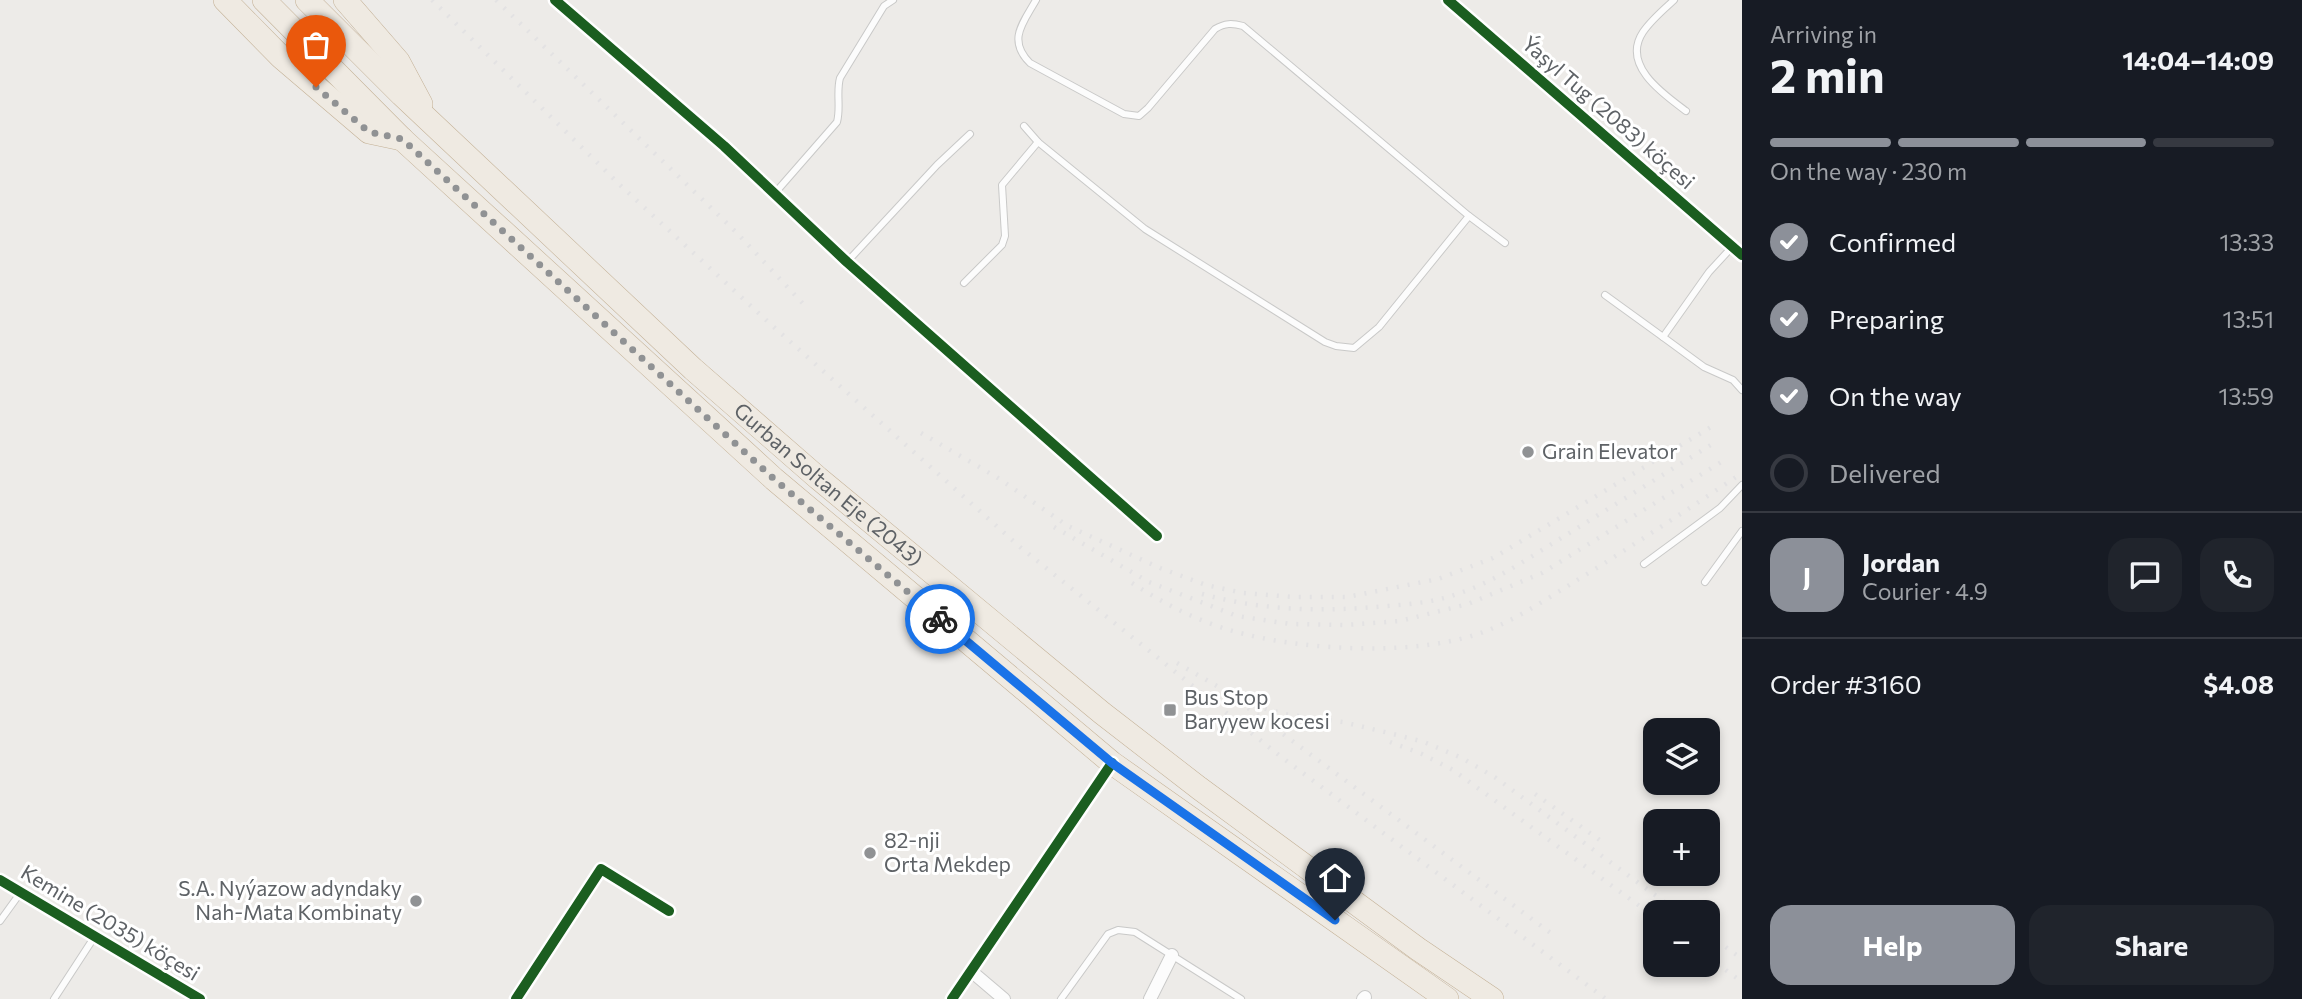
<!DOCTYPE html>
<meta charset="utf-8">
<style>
:root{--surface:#171b24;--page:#20242c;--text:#f1f3f6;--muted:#9ea1a6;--line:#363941;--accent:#8c9099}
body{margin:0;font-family:Commissioner,sans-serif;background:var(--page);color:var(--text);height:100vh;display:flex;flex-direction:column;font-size:26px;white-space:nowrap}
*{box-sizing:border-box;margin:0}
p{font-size:23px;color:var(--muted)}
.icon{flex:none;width:38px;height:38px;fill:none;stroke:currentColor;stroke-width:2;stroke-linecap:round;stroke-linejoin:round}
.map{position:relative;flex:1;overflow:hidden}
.side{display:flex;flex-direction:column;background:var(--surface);width:560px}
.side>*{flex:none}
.tools{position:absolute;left:1643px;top:718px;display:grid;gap:14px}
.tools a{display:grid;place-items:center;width:77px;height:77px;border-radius:14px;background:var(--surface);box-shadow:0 4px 10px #0003;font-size:35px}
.pin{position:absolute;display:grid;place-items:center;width:60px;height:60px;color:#fff;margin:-72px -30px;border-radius:50% 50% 50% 0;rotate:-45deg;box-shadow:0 0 7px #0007}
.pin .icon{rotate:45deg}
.courier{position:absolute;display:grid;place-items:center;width:70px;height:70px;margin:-35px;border:5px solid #1a73e8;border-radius:50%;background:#fff;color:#222;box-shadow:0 2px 9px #0007}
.headline em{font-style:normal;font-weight:700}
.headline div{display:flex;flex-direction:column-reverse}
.headline{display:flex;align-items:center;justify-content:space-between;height:119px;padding:0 28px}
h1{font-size:46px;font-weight:700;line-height:52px}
.bar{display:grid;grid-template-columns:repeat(4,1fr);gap:10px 7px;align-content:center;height:84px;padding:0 28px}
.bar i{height:9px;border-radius:5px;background:var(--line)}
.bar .active{background:var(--accent)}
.bar p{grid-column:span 4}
.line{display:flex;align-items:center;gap:18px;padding:0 28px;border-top:2px solid var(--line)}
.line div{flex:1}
.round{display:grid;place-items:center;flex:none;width:74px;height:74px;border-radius:21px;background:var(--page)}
ol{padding:0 28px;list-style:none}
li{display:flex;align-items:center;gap:21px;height:77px}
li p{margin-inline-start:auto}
li .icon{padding:7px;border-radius:50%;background:var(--accent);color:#fff;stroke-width:4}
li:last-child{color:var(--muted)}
li i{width:38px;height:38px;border:4px solid var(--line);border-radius:50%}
.primary-button{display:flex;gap:14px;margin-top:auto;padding:14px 28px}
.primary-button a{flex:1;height:80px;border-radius:21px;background:var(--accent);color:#fff;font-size:28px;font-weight:700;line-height:80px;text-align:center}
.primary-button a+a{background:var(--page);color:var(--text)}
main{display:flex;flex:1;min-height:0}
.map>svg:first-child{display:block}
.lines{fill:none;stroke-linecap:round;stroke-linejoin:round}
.lane-casing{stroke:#c9c9c8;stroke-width:8}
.street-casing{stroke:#c9c9c8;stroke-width:14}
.highway-casing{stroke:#c4b196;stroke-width:24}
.lane{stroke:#fcfcfc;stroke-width:6}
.street{stroke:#fcfcfc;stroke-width:12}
.highway{stroke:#efeae2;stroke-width:23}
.rail{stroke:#e3e2e3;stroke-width:4.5;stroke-dasharray:2 9;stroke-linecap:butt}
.cycleway-casing{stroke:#fff;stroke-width:15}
.cycleway{stroke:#1b5e20;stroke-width:10}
.done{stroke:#909294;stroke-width:7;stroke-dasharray:0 12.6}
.route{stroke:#1a73e8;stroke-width:9}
.poi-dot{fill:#909294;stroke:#fff;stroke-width:2.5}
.labels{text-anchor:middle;stroke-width:6;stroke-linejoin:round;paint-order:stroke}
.street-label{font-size:21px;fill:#5e6266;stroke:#fff}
.poi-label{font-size:21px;fill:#5e6266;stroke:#fff;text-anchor:start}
</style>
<main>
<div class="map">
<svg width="1742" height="999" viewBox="0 0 1742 999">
<rect width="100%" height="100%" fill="#edebe8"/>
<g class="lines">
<g class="lane-casing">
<g id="lane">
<path d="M1036 0C1023 23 1007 40 1030 63L1124 114 1139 116 1148 108 1215 29C1225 23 1232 23 1243 26L1469 216 1505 243"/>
<path d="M1674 0C1663 10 1651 20 1643 32 1621 65 1663 94 1686 111"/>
<polyline points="1024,126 1038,142 1145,229 1325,342 1336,346 1354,348 1379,327 1469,216"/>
<path d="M775 193 837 122C841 107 836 93 840 78L884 6 893 0"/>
<polyline points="1732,247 1709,272 1663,337 1704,367 1733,380 1742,390"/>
<polyline points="847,262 937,165 970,134"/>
<polyline points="964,283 1002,245 1005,236 1002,185 1038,142"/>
<polyline points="1605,295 1663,337"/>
<polyline points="1644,564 1720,508 1742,485"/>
<polyline points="1705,582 1742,531"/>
<polyline points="0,921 21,892"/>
<polyline points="54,999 95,936"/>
<polyline points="1061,999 1108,934 1118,930 1135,932 1241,999"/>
</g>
</g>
<g class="street-casing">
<g id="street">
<polyline points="555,0 724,146 847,262 1157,536"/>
<polyline points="1448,0 1742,255"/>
<polyline points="0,880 200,999"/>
<polyline points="971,971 1004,999"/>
<polyline points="516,999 601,869 669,911"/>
<polyline points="952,999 1112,763"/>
<polyline points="1150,999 1172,955"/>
<polyline points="1363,999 1365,997"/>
</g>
</g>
<g class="highway-casing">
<g id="highway">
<polyline points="225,0 281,57 369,132 402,139"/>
<polyline points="264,0 402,139 774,479 1112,763 1447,999"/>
<path id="s1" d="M307 0 402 95 693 369 818 478 1102 713 1199 788 1418 949 1492 999"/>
<polyline points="345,0 398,61 421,104"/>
</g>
</g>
<use href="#lane" class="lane"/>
<use href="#street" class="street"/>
<use href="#highway" class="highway"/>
<g class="rail">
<polyline points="432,0 621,186 766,320 1020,547 1280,756 1606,999"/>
<polyline points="496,0 737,233 808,309"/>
<polyline points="921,433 998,478 1068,526 1160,568 1206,585 1243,593 1293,597 1347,597 1438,579 1493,558 1716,424"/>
<polyline points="1054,527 1149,582 1237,616 1290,624 1345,625 1400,621 1468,604 1542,573 1726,459"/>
<path d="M1132 583C1163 603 1197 621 1233 631 1303 651 1423 658 1491 629 1522 616 1551 596 1579 579 1632 546 1684 512 1736 477"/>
<path d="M1202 594C1265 611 1322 612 1387 606 1412 604 1436 602 1460 593 1496 581 1530 557 1563 537 1614 505 1666 473 1717 441"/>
<polyline points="1177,663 1222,689 1263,708 1285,714 1343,722 1397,735 1424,742 1462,758 1496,778 1678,912"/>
<polyline points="1248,708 1552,934"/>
<polyline points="1390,742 1422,754 1453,770 1656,918"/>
<polyline points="1535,794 1604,843"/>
<polyline points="1708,934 1742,959"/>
<polyline points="1708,957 1742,982"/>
</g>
<g class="cycleway-casing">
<g id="cycleway">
<polyline points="555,0 724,146 847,262 1157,536"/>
<polyline points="1448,0 1742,255"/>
<polyline points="0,880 200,999"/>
<polyline points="516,999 601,869 669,911"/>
<polyline points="952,999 1112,763"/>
</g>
</g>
<use href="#cycleway" class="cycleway"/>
</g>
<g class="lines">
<polyline class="done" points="316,87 369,132 402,139 774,479 940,619"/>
<polyline class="route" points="940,619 1112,763 1335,920"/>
</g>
<g class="poi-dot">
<circle cx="1528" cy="452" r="7"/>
<rect x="1163" y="703" width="14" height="14" rx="3.5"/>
<circle cx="870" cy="853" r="7"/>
<circle cx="416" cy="901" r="7"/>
</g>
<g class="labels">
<g class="street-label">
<text transform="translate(1608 113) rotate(41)" y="7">Ýaşyl Tug (2083) köçesi</text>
<text dy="7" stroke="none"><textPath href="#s1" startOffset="712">Gurban Soltan Eje (2043)</textPath></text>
<text transform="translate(110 923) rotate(31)" y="7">Kemine (2035) köçesi</text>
</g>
<g class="poi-label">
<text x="1542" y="459">Grain Elevator</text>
<text x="1184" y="705">Bus Stop<tspan x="1184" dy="24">Baryyew kocesi</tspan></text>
<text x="884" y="848">82-nji<tspan x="884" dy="24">Orta Mekdep</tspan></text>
<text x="402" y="896" text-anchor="end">S.A. Nyýazow adyndaky<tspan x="402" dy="24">Nah-Mata Kombinaty</tspan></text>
</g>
</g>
</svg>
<div class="tools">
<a><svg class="icon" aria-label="layers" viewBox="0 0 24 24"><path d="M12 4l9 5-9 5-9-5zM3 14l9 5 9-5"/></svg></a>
<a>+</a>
<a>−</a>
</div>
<div class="pin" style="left:316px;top:87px;background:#ea580c"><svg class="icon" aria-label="bag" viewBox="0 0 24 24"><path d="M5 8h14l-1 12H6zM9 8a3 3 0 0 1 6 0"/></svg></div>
<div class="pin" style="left:1335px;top:920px;background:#1f2937"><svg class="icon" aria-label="home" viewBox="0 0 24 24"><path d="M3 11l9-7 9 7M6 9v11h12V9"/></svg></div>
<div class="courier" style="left:940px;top:619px"><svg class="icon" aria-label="bike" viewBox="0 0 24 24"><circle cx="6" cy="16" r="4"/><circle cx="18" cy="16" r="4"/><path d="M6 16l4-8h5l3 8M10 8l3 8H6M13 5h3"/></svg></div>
</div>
<section class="side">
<div class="headline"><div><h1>2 min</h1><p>Arriving in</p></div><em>14:04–14:09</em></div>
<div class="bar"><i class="active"></i><i class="active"></i><i class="active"></i><i></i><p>On the way · 230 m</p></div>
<ol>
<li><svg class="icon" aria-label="check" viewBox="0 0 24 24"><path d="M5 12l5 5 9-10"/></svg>Confirmed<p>13:33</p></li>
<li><svg class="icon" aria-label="check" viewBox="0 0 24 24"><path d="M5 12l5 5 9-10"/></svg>Preparing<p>13:51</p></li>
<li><svg class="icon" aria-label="check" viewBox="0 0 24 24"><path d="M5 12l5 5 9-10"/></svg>On the way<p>13:59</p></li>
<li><i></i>Delivered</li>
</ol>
<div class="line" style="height:126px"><b class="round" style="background:var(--accent);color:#fff">J</b><div><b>Jordan</b><p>Courier · 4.9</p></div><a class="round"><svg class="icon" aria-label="chat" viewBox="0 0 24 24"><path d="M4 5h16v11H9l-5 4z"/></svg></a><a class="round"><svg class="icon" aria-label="phone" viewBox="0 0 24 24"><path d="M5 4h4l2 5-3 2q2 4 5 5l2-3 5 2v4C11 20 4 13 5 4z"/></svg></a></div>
<div class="line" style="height:91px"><div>Order #3160</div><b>$4.08</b></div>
<div class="primary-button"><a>Help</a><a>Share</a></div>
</section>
</main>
